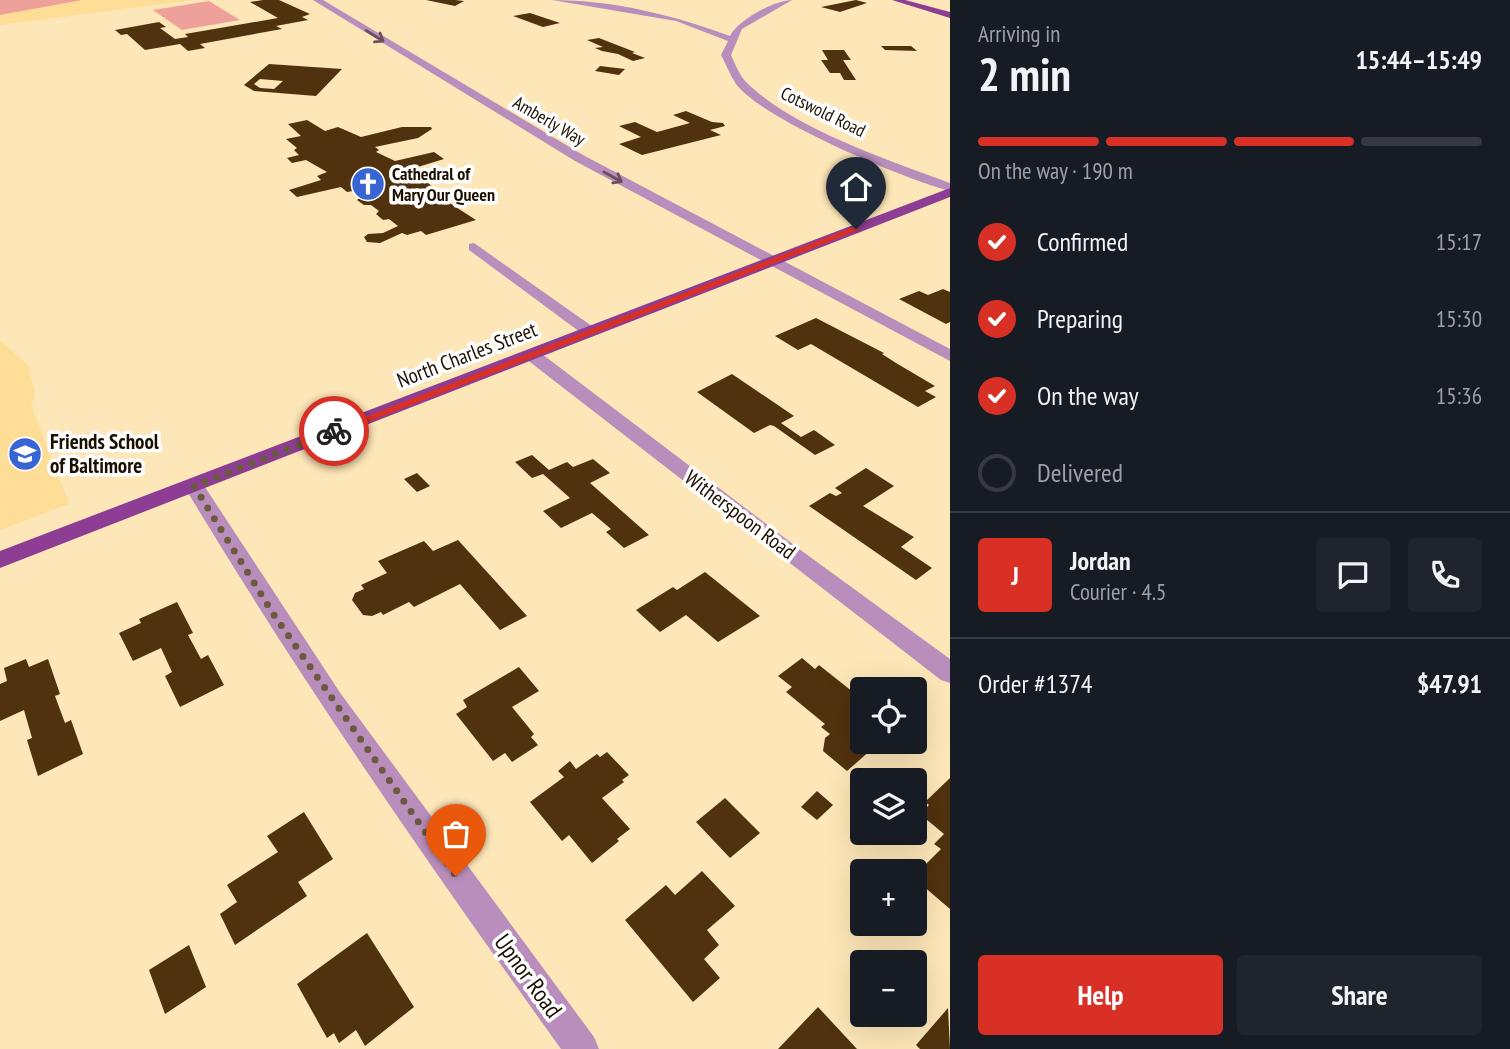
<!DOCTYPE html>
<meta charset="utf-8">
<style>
:root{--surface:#171b24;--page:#20242c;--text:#f1f3f6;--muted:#9ea1a6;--line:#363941;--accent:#d93025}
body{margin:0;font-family:"PT Sans Narrow",sans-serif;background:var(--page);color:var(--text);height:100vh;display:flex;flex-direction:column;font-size:26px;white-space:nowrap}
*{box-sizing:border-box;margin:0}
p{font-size:23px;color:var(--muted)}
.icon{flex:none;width:38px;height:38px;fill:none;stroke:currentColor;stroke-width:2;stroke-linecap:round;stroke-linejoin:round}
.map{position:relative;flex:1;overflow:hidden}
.drawer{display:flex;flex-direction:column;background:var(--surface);width:560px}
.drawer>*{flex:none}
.controls{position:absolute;left:850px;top:677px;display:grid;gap:14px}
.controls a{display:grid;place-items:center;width:77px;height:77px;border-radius:7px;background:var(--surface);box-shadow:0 7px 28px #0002;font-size:35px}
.pin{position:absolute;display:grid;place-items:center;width:60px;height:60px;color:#fff;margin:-72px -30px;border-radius:50% 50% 50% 0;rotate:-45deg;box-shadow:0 0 7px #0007}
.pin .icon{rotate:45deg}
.courier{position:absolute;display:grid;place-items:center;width:70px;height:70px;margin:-35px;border:5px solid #d93025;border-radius:50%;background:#fff;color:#222;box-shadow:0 2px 9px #0007}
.headline em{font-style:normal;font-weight:600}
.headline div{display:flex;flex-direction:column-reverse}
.headline{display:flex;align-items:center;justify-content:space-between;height:119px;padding:0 28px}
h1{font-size:46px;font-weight:600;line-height:52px}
.bar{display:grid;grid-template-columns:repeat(4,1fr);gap:10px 7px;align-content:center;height:84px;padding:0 28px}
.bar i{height:9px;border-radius:5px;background:var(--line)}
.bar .selected{background:var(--accent)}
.bar p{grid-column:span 4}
.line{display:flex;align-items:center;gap:18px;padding:0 28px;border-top:2px solid var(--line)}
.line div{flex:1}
.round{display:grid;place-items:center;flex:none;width:74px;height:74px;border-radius:7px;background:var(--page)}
ol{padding:0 28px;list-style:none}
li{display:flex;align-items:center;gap:21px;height:77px}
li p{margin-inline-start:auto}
li .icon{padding:7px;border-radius:50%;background:var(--accent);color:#fff;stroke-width:4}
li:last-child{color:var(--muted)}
li i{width:38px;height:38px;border:4px solid var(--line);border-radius:50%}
.cta{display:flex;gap:14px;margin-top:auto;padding:14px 28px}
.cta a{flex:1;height:80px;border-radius:7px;background:var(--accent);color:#fff;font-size:28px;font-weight:600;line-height:80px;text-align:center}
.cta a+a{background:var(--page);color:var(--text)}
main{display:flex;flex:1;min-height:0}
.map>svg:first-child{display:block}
.built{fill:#fedd97}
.green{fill:#eea19a}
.building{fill:#51320f;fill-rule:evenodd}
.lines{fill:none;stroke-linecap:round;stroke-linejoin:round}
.street{fill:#ba8ebc;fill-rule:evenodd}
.primary{fill:#8d3d93;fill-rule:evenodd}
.oneway{stroke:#6a4f5e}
.route{fill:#d93025}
.done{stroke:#6a5b40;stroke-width:7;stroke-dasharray:0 12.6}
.labels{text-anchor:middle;stroke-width:7;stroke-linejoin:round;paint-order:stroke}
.far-street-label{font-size:18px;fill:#1b1000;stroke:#fff}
.far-poi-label{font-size:18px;font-weight:bold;fill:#1b1000;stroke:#fff;text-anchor:start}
.street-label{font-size:21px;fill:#1b1000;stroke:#fff}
.poi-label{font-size:21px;font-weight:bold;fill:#1b1000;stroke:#fff;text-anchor:start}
.near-street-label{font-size:24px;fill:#1b1000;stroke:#fff}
</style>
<main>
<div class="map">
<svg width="950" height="1049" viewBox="0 0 950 1049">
<rect width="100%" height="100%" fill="#fde6b7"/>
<g class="built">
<polygon points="0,0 194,0 0,25"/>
<polygon points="0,340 29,366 35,396 31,405 69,504 0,530"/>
</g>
<g class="green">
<polygon points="0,0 82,0 0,15"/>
<polygon points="209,1 240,20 182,30 153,10"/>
</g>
<g class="building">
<polygon points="263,0 279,0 310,14 302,17 308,20 276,26 282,29 200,44 205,48 188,51 180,44 145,50 127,34 121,35 115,30 159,22 166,27 160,28 175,39 188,37 185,34 278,18 250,2"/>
<polygon points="426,0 455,0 464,1 455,6"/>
<polygon points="856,0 867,3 840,12 821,7"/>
<polygon points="530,13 560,23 543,27 513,16"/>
<polygon points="599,38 635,52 632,53 645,58 633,61 618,54 602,51 595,48 603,47 587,40"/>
<polygon points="881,46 911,46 917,51 885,50"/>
<polygon points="822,50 844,50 851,60 843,60 856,80 844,80 840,73 830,73 821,60 828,60"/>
<path d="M269 64 342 69 316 96 254 91 244 85ZM260 79 283 81 274 89 260 88 254 84Z"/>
<polygon points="600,66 625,69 619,75 595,71"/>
<polygon points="686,111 712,122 723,123 725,126 710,130 721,135 642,155 619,144 641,137 619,126 635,122 657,132 690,123 673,115"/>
<polygon points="307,120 325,131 338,127 361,137 402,127 431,127 432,129 418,138 375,147 379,150 376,152 395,161 434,152 444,159 408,170 414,174 410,176 418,182 425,181 432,186 429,189 437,195 444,195 452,200 448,202 476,220 426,235 421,231 407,235 402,233 380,243 367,242 364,237 368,234 383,233 398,226 389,219 383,220 376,214 379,211 371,205 364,205 357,200 361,197 353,191 347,192 341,187 297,197 289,190 321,180 317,176 327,172 306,160 292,163 287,158 299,155 294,150 297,148 286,139 301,136 288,124"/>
<polygon points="943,289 950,292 950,322 946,324 899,299 919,291 928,295"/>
<polygon points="816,318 884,353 882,354 896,363 935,386 925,391 936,397 918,407 811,344 798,350 775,336"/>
<polygon points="732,374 794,416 781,423 801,437 814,430 835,445 815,455 774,426 770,425 754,433 697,392"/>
<polygon points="532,455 549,470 567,462 573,467 593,459 610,473 590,483 649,535 624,548 606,532 611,529 592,513 561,528 543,511 570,498 543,474 532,478 515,462"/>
<polygon points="866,468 894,486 863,506 914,537 901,547 932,568 916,580 809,506 830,493 836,496 842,493 835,488"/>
<polygon points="417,473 430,486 417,492 404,479"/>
<polygon points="458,540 527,616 500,630 460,584 414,607 409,602 383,615 381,612 372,616 363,615 352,600 355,593 364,589 361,585 387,573 378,561 424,541 433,551"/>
<polygon points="705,572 760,616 718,642 686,615 660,632 636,610 673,587 677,590"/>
<polygon points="177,602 193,633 188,635 201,659 208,655 224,685 180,707 165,676 172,672 161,648 133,661 119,633 141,623 139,619"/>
<polygon points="802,658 815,669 819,665 863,700 863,742 880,742 847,771 823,751 825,738 830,734 821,727 825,724 786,692 792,687 778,676"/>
<polygon points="26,659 29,667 48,659 60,694 55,696 65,723 71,720 83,754 38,776 27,740 32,738 24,710 0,721 0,684 7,681 4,668"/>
<polygon points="519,667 539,691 512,707 534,734 531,737 538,745 512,762 505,753 493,761 456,714 467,707 463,700"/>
<polygon points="607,752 629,775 622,780 624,782 602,798 630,829 617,839 619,841 592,863 569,835 562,841 530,802 564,777 558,771 570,761 576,769 597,754 600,757"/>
<polygon points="950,778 950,909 915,879 915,875 941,849 934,844 944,834 920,814 929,805 925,802"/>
<polygon points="817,791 833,805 817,820 801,807"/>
<polygon points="725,798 760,833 730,858 696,822"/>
<polygon points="304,812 333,859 298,882 307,896 235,945 220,914 237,902 227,885 278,852 267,836"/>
<polygon points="702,871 735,906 707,930 719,945 704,959 720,978 693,1002 625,920 666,885 675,895"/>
<polygon points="367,933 414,1007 365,1046 356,1030 339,1043 334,1033 327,1038 297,984"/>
<polygon points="189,945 206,987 165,1014 149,970"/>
<polygon points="818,1007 857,1049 778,1049"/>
<polygon points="948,1008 950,1049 920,1049 916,1045"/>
</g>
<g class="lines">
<g class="street">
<polygon points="313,0 323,0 583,155 950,349 950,361 575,161"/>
<path d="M552 0C612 0 674 15 730 36 738 20 775 0 792 0L742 29 731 55C735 64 740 76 747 83 796 130 887 159 950 183V191C904 179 763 120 736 84 730 75 726 64 721 55L728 41 676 21Z"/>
<polygon points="474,243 596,329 598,332 596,335 584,335 469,250 469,244"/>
<polygon points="532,350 538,351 802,551 950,659 950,683 941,680 526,359 524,355"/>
<path d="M194 479 201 481 341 694 594 1037 599 1049H561C429 865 300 680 184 486L187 481Z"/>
</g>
<g class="primary">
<polygon points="892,0 905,0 950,12 950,18"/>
<polygon points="950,188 950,197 0,568 0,551"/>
</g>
</g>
<defs><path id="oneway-shaft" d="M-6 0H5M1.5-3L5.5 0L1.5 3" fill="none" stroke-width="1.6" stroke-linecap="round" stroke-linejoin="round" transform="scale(1.75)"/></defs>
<g class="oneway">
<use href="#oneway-shaft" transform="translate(375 36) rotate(32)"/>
<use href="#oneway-shaft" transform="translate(613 177) rotate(29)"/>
</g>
<polygon class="route" points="856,226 859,230 337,434 329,431"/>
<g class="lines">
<polyline class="done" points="334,431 194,486 274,615 456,876"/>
</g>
<defs>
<g id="church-disc" transform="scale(1.75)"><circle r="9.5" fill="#3964d4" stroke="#fff"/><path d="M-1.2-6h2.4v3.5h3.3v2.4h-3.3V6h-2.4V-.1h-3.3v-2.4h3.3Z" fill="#fff"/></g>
<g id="school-disc" transform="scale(1.75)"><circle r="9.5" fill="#3964d4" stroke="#fff"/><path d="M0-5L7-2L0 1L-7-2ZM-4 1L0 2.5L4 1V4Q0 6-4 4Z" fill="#fff"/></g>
</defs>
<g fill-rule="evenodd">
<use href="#church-disc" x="368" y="184"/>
<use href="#school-disc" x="25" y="454"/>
</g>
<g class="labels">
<g class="far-street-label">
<text transform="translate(823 112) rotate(26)" y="6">Cotswold Road</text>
<text transform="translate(549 121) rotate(30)" y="6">Amberly Way</text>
</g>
<g class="far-poi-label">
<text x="392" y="180">Cathedral of<tspan x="392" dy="21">Mary Our Queen</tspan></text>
</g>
<g class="street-label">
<text transform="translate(467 355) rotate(-21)" y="7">North Charles Street</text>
<text transform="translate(740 515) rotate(37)" y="7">Witherspoon Road</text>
</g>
<g class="poi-label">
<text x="50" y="449">Friends School<tspan x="50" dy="24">of Baltimore</tspan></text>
</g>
<g class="near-street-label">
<text transform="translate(528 976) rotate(54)" y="8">Upnor Road</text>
</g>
</g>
</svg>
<div class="controls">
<a><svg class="icon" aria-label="locate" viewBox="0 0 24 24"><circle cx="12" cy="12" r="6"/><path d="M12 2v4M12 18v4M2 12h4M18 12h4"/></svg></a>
<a><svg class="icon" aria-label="layers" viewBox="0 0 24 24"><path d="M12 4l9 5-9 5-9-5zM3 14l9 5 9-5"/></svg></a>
<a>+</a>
<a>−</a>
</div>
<div class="pin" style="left:456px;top:876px;background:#ea580c"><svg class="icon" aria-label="bag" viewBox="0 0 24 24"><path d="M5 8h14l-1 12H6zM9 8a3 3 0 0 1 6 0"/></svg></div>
<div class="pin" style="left:856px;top:229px;background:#1f2937"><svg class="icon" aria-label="home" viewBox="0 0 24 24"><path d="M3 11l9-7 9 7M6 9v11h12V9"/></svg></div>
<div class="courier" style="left:334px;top:431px"><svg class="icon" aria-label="bike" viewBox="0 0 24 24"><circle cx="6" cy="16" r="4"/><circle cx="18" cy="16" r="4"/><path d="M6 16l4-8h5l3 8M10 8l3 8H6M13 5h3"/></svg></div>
</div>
<section class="drawer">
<div class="headline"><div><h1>2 min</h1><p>Arriving in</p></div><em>15:44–15:49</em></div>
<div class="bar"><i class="selected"></i><i class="selected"></i><i class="selected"></i><i></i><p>On the way · 190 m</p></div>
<ol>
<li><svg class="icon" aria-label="check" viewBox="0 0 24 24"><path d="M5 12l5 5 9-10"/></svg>Confirmed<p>15:17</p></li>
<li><svg class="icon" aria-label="check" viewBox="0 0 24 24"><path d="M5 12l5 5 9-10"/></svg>Preparing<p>15:30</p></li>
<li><svg class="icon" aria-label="check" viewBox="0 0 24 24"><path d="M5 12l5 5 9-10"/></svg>On the way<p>15:36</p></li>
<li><i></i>Delivered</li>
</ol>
<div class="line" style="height:126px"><b class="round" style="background:var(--accent);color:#fff">J</b><div><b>Jordan</b><p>Courier · 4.5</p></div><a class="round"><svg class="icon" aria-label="chat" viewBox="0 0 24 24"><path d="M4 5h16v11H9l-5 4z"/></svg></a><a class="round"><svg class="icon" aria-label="phone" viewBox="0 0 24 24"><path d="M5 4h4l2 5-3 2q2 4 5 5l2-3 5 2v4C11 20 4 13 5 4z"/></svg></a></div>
<div class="line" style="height:91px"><div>Order #1374</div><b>$47.91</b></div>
<div class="cta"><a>Help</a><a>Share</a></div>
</section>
</main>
